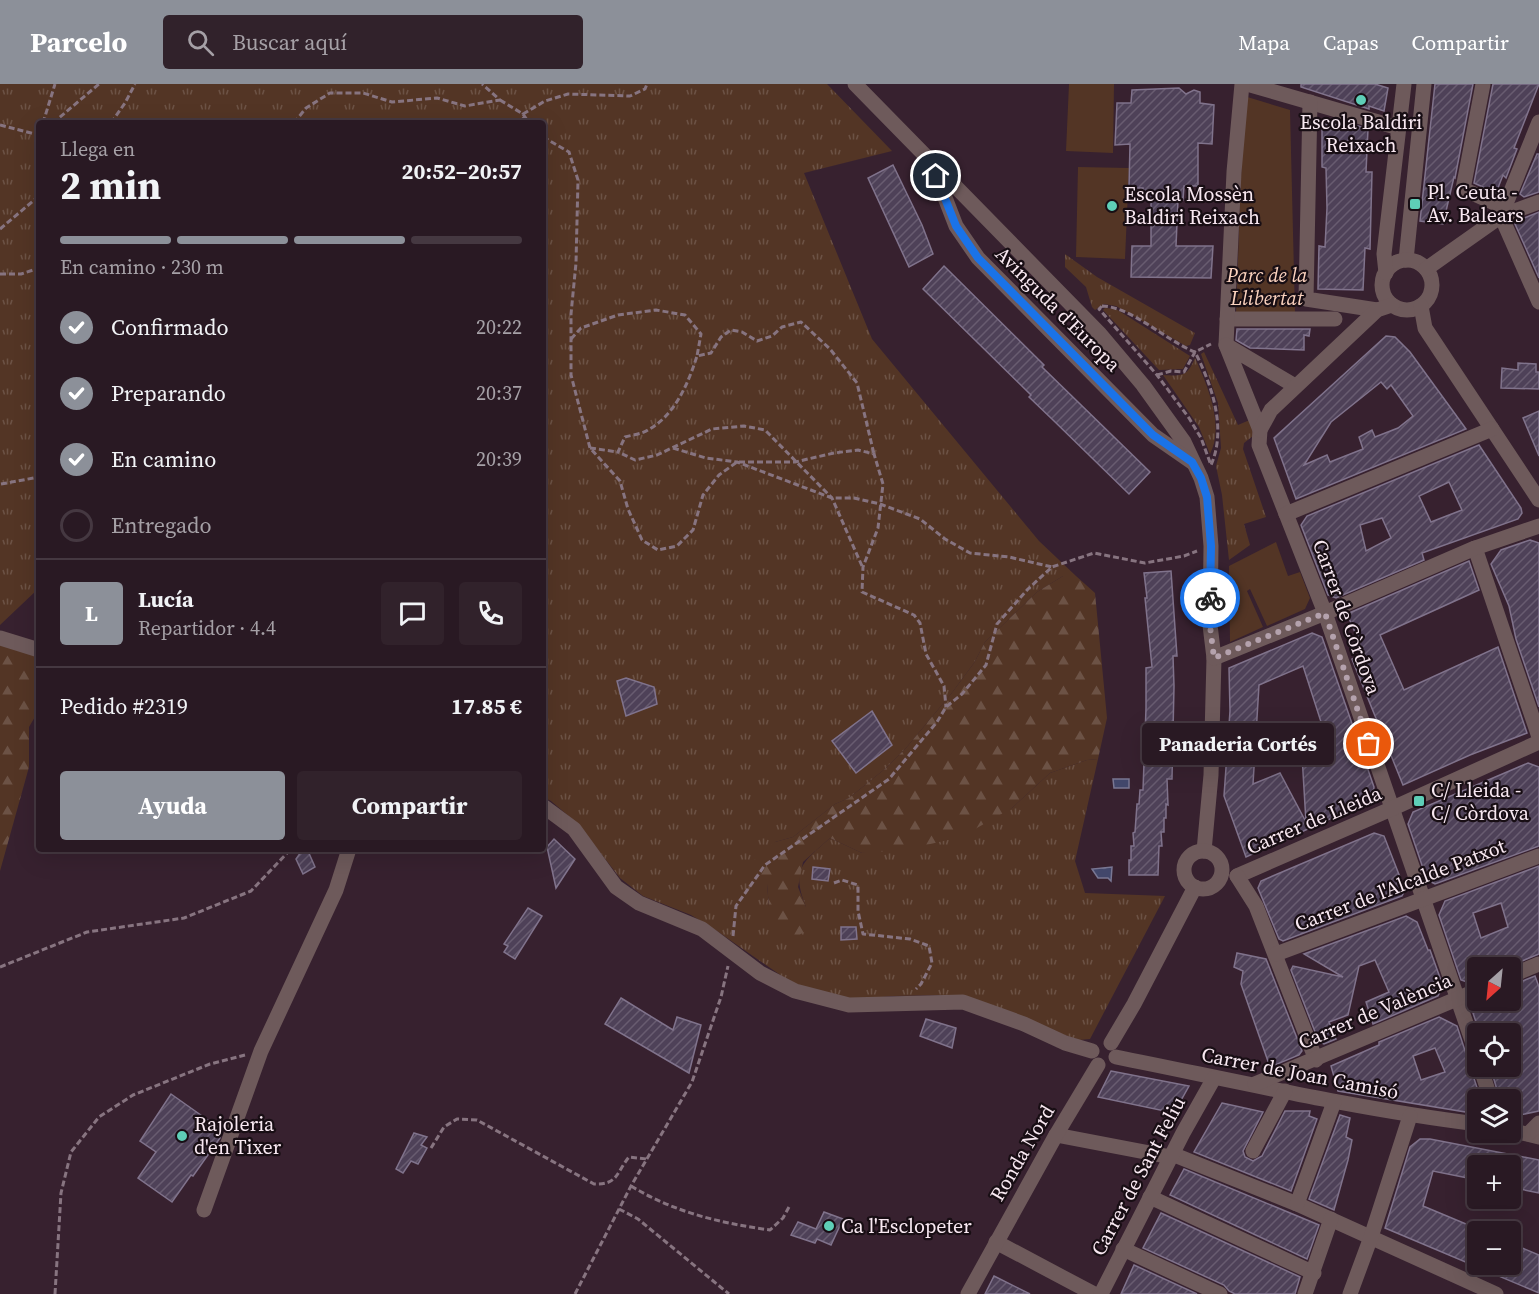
<!DOCTYPE html>
<html lang="es">
<meta charset="utf-8">
<style>
:root{--surface:#291923;--page:#31222b;--text:#f1f3f6;--muted:#a5a0a6;--line:#453841;--accent:#8c9099}
body{margin:0;font-family:"Source Serif 4",serif;background:var(--page);color:var(--text);height:100vh;display:flex;flex-direction:column;font-size:22px;white-space:nowrap}
*{box-sizing:border-box;margin:0}
p{font-size:20px;color:var(--muted)}
.icon{flex:none;width:33px;height:33px;fill:none;stroke:currentColor;stroke-width:2;stroke-linecap:round;stroke-linejoin:round}
.map{position:relative;flex:1;overflow:hidden}
.drawer{position:absolute;left:36px;top:36px;width:510px;height:732px;display:flex;flex-direction:column;background:var(--surface);border-radius:6px;box-shadow:0 6px 24px #0002,0 0 0 2px var(--line)}
.drawer>*{flex:none}
.needle{width:39px;rotate:207deg}
.buttons{position:absolute;left:1467px;top:873px;display:grid;gap:12px}
.buttons a{display:grid;place-items:center;width:54px;height:54px;border-radius:6px;background:var(--surface);box-shadow:0 6px 24px #0002,0 0 0 2px var(--line);font-size:30px}
.pin{position:absolute;display:grid;place-items:center;width:51px;height:51px;color:#fff;margin:-26px;border:3px solid #fff;border-radius:50%;box-shadow:0 2px 6px #0007}
.courier{position:absolute;display:grid;place-items:center;width:60px;height:60px;margin:-30px;border:4px solid #1a73e8;border-radius:50%;background:#fff;color:#222;box-shadow:0 2px 8px #0007}
.bubble{position:absolute;height:42px;border-radius:6px;background:var(--surface);box-shadow:0 6px 24px #0002,0 0 0 2px var(--line);font-size:20px;font-weight:700;line-height:42px;text-align:center}
.headline em{font-style:normal;font-weight:700}
.headline div{display:flex;flex-direction:column-reverse}
.headline{display:flex;align-items:center;justify-content:space-between;height:102px;padding:0 24px}
h1{font-size:39px;font-weight:700;line-height:45px}
.bar{display:grid;grid-template-columns:repeat(4,1fr);gap:9px 6px;align-content:center;height:72px;padding:0 24px}
.bar i{height:8px;border-radius:4px;background:var(--line)}
.bar .active{background:var(--accent)}
.bar p{grid-column:span 4}
.line{display:flex;align-items:center;gap:15px;padding:0 24px;border-top:2px solid var(--line)}
.line div{flex:1}
.round{display:grid;place-items:center;flex:none;width:63px;height:63px;border-radius:6px;background:var(--page)}
ol{padding:0 24px;list-style:none}
li{display:flex;align-items:center;gap:18px;height:66px}
li p{margin-inline-start:auto}
li .icon{padding:6px;border-radius:50%;background:var(--accent);color:#fff;stroke-width:4}
li:last-child{color:var(--muted)}
li i{width:33px;height:33px;border:3px solid var(--line);border-radius:50%}
.action{display:flex;gap:12px;margin-top:auto;padding:12px 24px}
.action a{flex:1;height:69px;border-radius:6px;background:var(--accent);color:#fff;font-size:24px;font-weight:700;line-height:69px;text-align:center}
.action a+a{background:var(--page);color:var(--text)}
header{display:flex;align-items:center;gap:36px;box-sizing:border-box;height:84px;padding:0 30px;background:var(--accent);color:#fff}
header strong{font-size:28px}
nav{display:flex;gap:33px;margin-inline-start:auto;font-size:21px}
.search{width:420px;height:54px;background:var(--page);display:flex;align-items:center;gap:15px;box-sizing:border-box;padding:0 21px;border-radius:6px;color:var(--muted);font-size:22px}
.map>svg:first-child{display:block}
.grass{fill:url(#grass-tufts)}
.forest{fill:url(#forest-firs)}
.park{fill:#533525}
.water{fill:url(#water-ripples);stroke:#797793;stroke-width:1.5}
.building{fill:url(#building-hatch);stroke:#80738c;stroke-width:1.5;fill-rule:evenodd}
.lines{fill:none;stroke-linecap:round;stroke-linejoin:round}
.path{stroke:#877480;stroke-width:3;stroke-dasharray:6 3;stroke-linecap:butt}
.minor{stroke:#6e5a5b;stroke-width:15}
.done{stroke:#b4a2ad;stroke-width:6;stroke-dasharray:0 10.8}
.route{stroke:#1a73e8;stroke-width:8}
.poi-dot{fill:#5eceb7;stroke:#180e14;stroke-width:2}
.labels{text-anchor:middle;stroke-width:4.5;stroke-linejoin:round;paint-order:stroke}
.poi-label{font-size:20px;fill:#f8e8f1;stroke:#180e14;text-anchor:start}
.park-label{font-size:20px;font-style:italic;fill:#fcd3bf;stroke:#180e14}
.street-label{font-size:20px;fill:#f8e8f1;stroke:#180e14}
</style>
<header>
<strong>Parcelo</strong>
<div class="search"><svg class="icon" aria-label="search" viewBox="0 0 24 24"><circle cx="10" cy="10" r="6"/><path d="M15 15l6 6"/></svg>Buscar aquí</div>
<nav><a>Mapa</a><a>Capas</a><a>Compartir</a></nav>
</header>
<div class="map">
<svg width="1539" height="1210" viewBox="0 0 1539 1210">
<defs>
<pattern id="grass-tufts" width="24" height="20" patternUnits="userSpaceOnUse" patternTransform="scale(1.5)"><rect width="24" height="20" fill="#533525"/><path d="M3 7l-1-3M5 7V3M7 7l1-3M15 17l-1-3M17 17v-4M19 17l1-3" fill="none" stroke="#6c5245"/></pattern>
<pattern id="forest-firs" width="22" height="20" patternUnits="userSpaceOnUse" patternTransform="scale(1.5)"><rect width="22" height="20" fill="#533525"/><path d="M5 1l3.5 6h-7zM16 11l3.5 6h-7z" fill="#6c5245"/></pattern>
<pattern id="water-ripples" width="26" height="14" patternUnits="userSpaceOnUse" patternTransform="scale(1.5)"><rect width="26" height="14" fill="#42476b"/><path d="M2 4q2-2 4 0t4 0M15 11q2-2 4 0t4 0" fill="none" stroke="#5e6281"/></pattern>
<pattern id="building-hatch" width="6" height="6" patternUnits="userSpaceOnUse" patternTransform="scale(1.5)"><rect width="6" height="6" fill="#4e4158"/><path d="M-1 1l2-2M0 6l6-6M5 7l2-2" fill="none" stroke="#685c70"/></pattern>
</defs>
<rect width="100%" height="100%" fill="#37212f"/>
<g class="grass">
<path d="M0 0H827L892 67 804 89 872 255 1039 457 1076 492H1063L1037 508 985 558 974 579 951 610 906 664 886 684 849 714 835 720 793 753 775 758 767 800 769 823H806C791 785 802 779 830 754L862 769 1012 724 1050 689 1087 676 1098 675 1075 777 1085 809 1165 812 1090 955 1079 956 945 911 893 912 859 915 831 914 789 897 717 847 691 831 643 812 620 794 578 740 551 717 543 713V39H39V504L0 541Z"/>
<polygon points="1065,170 1097,193 1195,249 1190,261 1186,262 1116,222 1104,220 1095,226 1092,223 1086,203 1065,183"/>
<polygon points="1105,224 1116,225 1190,272 1183,285 1159,286 1103,226"/>
<polygon points="1204,268 1238,341 1252,335 1253,352 1244,359 1243,365 1266,433 1244,440 1250,461 1229,476 1222,411 1216,382 1221,364 1218,319 1201,270"/>
<path d="M1195 274C1207 300 1225 342 1210 370L1199 343 1163 291C1182 292 1187 293 1195 274Z"/>
</g>
<g class="forest">
<polygon points="1063,492 1076,492 1095,509 1107,634 1098,675 1087,676 1050,689 1012,724 961,753 904,766 862,769 830,754 803,778 798,803 806,823 810,845 797,852 781,846 769,823 767,800 750,789 755,775 775,758 793,753 835,720 849,714 886,684 906,664 951,610 974,579 985,558 1037,508"/>
<polygon points="0,561 39,573 39,626 29,643 29,683 0,787"/>
</g>
<g class="park">
<polygon points="1069,0 1114,0 1113,69 1066,67"/>
<polygon points="1244,12 1290,26 1295,230 1236,230"/>
<polygon points="1078,83 1129,84 1125,175 1076,173"/>
<polygon points="1276,458 1288,492 1300,488 1310,514 1305,525 1267,542 1250,505 1247,507 1263,543 1230,558 1229,482"/>
</g>
<g class="water">
<polygon points="1113,695 1129,695 1129,704 1114,704"/>
<polygon points="1112,783 1111,797 1108,794 1098,794 1092,785"/>
</g>
<g class="building">
<polygon points="1301,0 1375,0 1388,4 1384,27 1369,22 1369,25 1301,3"/>
<polygon points="1435,0 1473,0 1455,94 1454,93 1443,140 1420,137"/>
<polygon points="1493,0 1539,0 1514,64 1517,65 1506,94 1503,91 1496,109 1474,99"/>
<polygon points="1179,4 1186,10 1194,6 1200,8 1200,19 1214,21 1212,60 1198,59 1198,102 1184,102 1183,116 1178,116 1176,162 1213,162 1211,194 1131,193 1132,162 1151,162 1151,116 1144,116 1143,104 1129,104 1130,60 1115,61 1117,19 1131,19 1132,6"/>
<polygon points="1322,40 1358,42 1368,45 1366,88 1372,88 1370,165 1365,164 1363,206 1318,205 1319,162 1325,163 1327,124 1326,84 1322,83"/>
<polygon points="1537,70 1539,70 1539,108 1524,113 1520,110"/>
<polygon points="893,81 922,141 933,170 909,183 868,94"/>
<polygon points="1539,128 1539,194 1515,140 1517,137"/>
<polygon points="944,182 1044,281 1042,283 1150,388 1129,410 1053,336 1029,313 1031,311 923,205"/>
<polygon points="1237,245 1310,245 1309,252 1304,251 1304,266 1250,264 1236,256"/>
<path d="M1386 252 1395 253 1410 268 1466 345 1296 415 1274 354ZM1381 298 1387 305 1391 301 1413 332 1398 344 1375 353 1372 346 1359 353 1363 365 1330 378 1327 371 1304 381 1331 338Z"/>
<polygon points="1518,279 1536,280 1536,288 1539,288 1539,305 1501,304 1502,284 1518,286"/>
<polygon points="1539,327 1539,372 1523,334"/>
<path d="M1479 361 1521 424 1522 429 1518 435 1422 469 1424 476 1336 514 1328 511 1301 441 1307 432ZM1449 398 1462 426 1431 438 1419 412ZM1382 434 1391 454 1366 467 1360 441Z"/>
<polygon points="1530,456 1539,459 1539,623 1516,555 1509,522 1491,480 1501,466"/>
<polygon points="1469,477 1479,506 1380,551 1404,606 1498,563 1527,649 1470,671 1403,701 1352,575 1364,569 1347,530"/>
<polygon points="1171,487 1177,572 1173,572 1174,602 1172,695 1167,695 1168,721 1166,720 1166,734 1164,734 1164,748 1161,748 1162,762 1159,762 1158,791 1129,791 1129,776 1131,776 1131,762 1134,762 1133,749 1135,748 1137,720 1139,720 1140,706 1143,706 1146,624 1146,584 1152,583 1145,514 1147,514 1144,489"/>
<path d="M1312 549 1322 553 1374 703 1372 716 1246 773 1224 712 1230 627 1229 584ZM1303 582 1323 644 1301 655 1306 738 1280 689 1253 700 1259 601Z"/>
<polygon points="626,594 654,603 657,620 626,632 617,597"/>
<polygon points="872,627 892,661 856,689 832,657"/>
<polygon points="1528,679 1539,683 1539,762 1435,800 1427,796 1408,740 1413,728"/>
<polygon points="1374,749 1384,752 1405,806 1402,812 1283,857 1279,855 1258,804 1261,797"/>
<polygon points="554,755 575,775 556,804 547,763"/>
<polygon points="308,767 315,783 303,790 296,775 301,768"/>
<path d="M1539 782V870L1505 884H1478V896L1470 899 1461 896 1439 831 1445 817ZM1501 819 1508 843 1481 854 1473 829Z"/>
<polygon points="813,783 830,785 828,797 812,795"/>
<polygon points="528,824 542,832 515,875 504,868 508,862 504,860"/>
<polygon points="1406,832 1417,838 1428,866 1430,866 1443,902 1438,912 1373,940 1366,918 1389,908 1375,876 1359,882 1348,931 1329,938 1336,955 1324,960 1319,958 1291,886 1293,882 1343,893 1304,870"/>
<polygon points="841,843 856,843 857,855 841,856"/>
<polygon points="1237,869 1266,875 1302,967 1299,971 1270,983 1241,900 1243,887 1234,883"/>
<polygon points="1535,892 1539,903 1539,1027 1515,1032 1510,1029 1510,1016 1500,1016 1490,982 1510,982 1510,950 1480,950 1473,929 1480,916 1510,916 1510,902"/>
<polygon points="621,914 673,946 677,933 701,941 689,989 605,940"/>
<path d="M1439 933 1457 942 1481 1016H1478V1030L1338 1007 1331 982 1379 961V958ZM1435 964 1445 988 1421 996 1413 972Z"/>
<polygon points="926,935 956,944 952,964 920,952"/>
<polygon points="1111,987 1189,1002 1174,1029 1098,1013"/>
<polygon points="171,1010 222,1046 220,1054 193,1092 191,1091 172,1118 138,1094 156,1068 140,1057"/>
<polygon points="1222,1019 1263,1028 1243,1067 1245,1073 1253,1077 1262,1072 1285,1027 1310,1027 1309,1032 1317,1035 1291,1107 1194,1068"/>
<polygon points="1340,1031 1350,1034 1346,1053 1352,1056 1348,1076 1334,1126 1309,1115"/>
<polygon points="414,1049 427,1053 421,1061 427,1064 418,1080 411,1077 403,1089 396,1085"/>
<polygon points="1420,1055 1430,1055 1539,1076 1539,1109 1510,1103 1510,1082 1478,1082 1478,1096 1433,1087 1423,1122 1478,1145 1478,1180 1510,1180 1510,1159 1539,1171 1539,1209 1385,1144 1410,1063"/>
<polygon points="1184,1085 1319,1141 1307,1175 1170,1111"/>
<polygon points="824,1128 843,1135 831,1161 817,1155 815,1159 791,1151 798,1138 816,1145"/>
<polygon points="1161,1129 1300,1193 1295,1210 1235,1210 1229,1207 1224,1201 1143,1164"/>
<polygon points="1134,1181 1197,1210 1121,1210"/>
<polygon points="994,1192 1030,1210 985,1210"/>
</g>
<g class="lines">
<g class="path">
<polyline points="500,16 523,30 529,39"/>
<polyline points="43,39 55,0"/>
<polyline points="53,39 99,0"/>
<polyline points="111,39 125,19 135,0"/>
<polyline points="294,39 306,24 330,9 363,9 392,18 437,14 465,22 500,16 482,0"/>
<polyline points="524,39 523,30 545,17 568,10 630,12 645,5 647,0"/>
<polyline points="0,41 39,51"/>
<polyline points="543,53 569,68 578,96 576,179 571,230 571,291 590,364 620,397 628,425 642,456 658,466 677,462 693,446 703,411 719,391 737,378 795,378 834,369 858,366 874,370 883,400 878,444 863,483 862,508 914,531 920,539 926,570 944,602 946,623"/>
<polyline points="0,145 39,112"/>
<polyline points="0,190 21,190 39,184"/>
<path d="M1102 222C1132 223 1165 256 1195 268 1212 301 1227 345 1211 381L1201 354 1189 334 1157 291 1099 225Z"/>
<polyline points="571,255 581,244 618,231 656,226 685,231 701,250 697,272"/>
<polyline points="1157,291 1171,287 1184,288 1195,268 1211,260"/>
<polyline points="590,364 618,368"/>
<polyline points="673,364 706,374 737,378 832,414 854,414 880,420 920,435 945,455 970,469 1009,473 1052,483"/>
<polyline points="1,400 39,393"/>
<path d="M862 482 832 414 765 346 744 342 712 345 657 371 635 376 618 368 625 353C632 351 642 350 648 346 675 331 688 300 697 272L711 269 721 253 731 246 742 248 757 257 772 252 782 243 801 238 830 265 857 299 874 370"/>
<polyline points="834,799 842,796 858,801 858,827 863,850 910,855 929,862 932,879 921,900 916,905"/>
<polyline points="733,852 736,822 765,781 889,695 937,638 946,623 962,610 986,581 997,540 1028,505 1052,483 1094,469 1145,479 1184,472 1197,467"/>
<polyline points="0,883 87,848 184,834 251,807 291,765"/>
<path d="M431 1064 444 1043 457 1035 477 1036 594 1100C618 1101 616 1089 629 1073L647 1075"/>
<path d="M631 1102C674 1128 719 1139 770 1146L783 1134 789 1123"/>
<polyline points="619,1125 638,1135 729,1210"/>
<polyline points="55,1210 61,1109 71,1068 99,1033 133,1011 210,980 245,971"/>
<polyline points="575,1210 631,1102 692,998 721,913 728,882"/>
</g>
<g class="minor">
<polyline points="855,0 1100,250 1143,301 1184,358 1201,394 1207,413 1211,462 1210,541 1214,574 1211,691 1204,767"/>
<polyline points="1247,0 1399,44"/>
<polyline points="1483,0 1463,105 1503,123"/>
<polyline points="1310,18 1306,215 1377,226"/>
<polyline points="932,80 956,142 978,174 1153,351 1192,378"/>
<polyline points="1539,118 1501,132 1539,218"/>
<polyline points="1406,176 1424,0"/>
<circle cx="1407" cy="201" r="25"/>
<polyline points="1426,185 1501,132 1539,38"/>
<polyline points="1386,189 1384,170 1404,0"/>
<polyline points="1421,222 1425,244 1539,416"/>
<polyline points="1227,235 1335,235"/>
<polyline points="1226,261 1234,88 1242,0"/>
<polyline points="1295,302 1226,261 1260,346 1259,361 1325,529 1478,974"/>
<polyline points="1260,346 1271,326 1377,226 1392,221"/>
<polyline points="1286,430 1492,345"/>
<polyline points="1475,464 1539,653"/>
<polyline points="0,554 39,566"/>
<polyline points="1214,574 1325,529 1475,464 1539,442"/>
<polyline points="543,722 574,745 616,803 639,819 702,845 760,889 795,907 849,921 963,918 1024,940 1065,959 1092,967"/>
<circle cx="1203" cy="786" r="19"/>
<polyline points="1237,792 1391,725 1539,658"/>
<polyline points="1237,792 1256,822 1316,976"/>
<polyline points="1276,870 1539,772"/>
<polyline points="1510,892 1539,880"/>
<polyline points="1111,959 1134,920 1195,803"/>
<path d="M1116 973C1236 997 1356 1025 1478 1040"/>
<polyline points="1480,982 1491,1016"/>
<polyline points="1255,1000 1478,906"/>
<polyline points="1510,1046 1539,1053"/>
<polyline points="1528,1050 1539,1039"/>
<polyline points="1056,1051 1171,1073"/>
<polyline points="1253,1067 1285,1007"/>
<polyline points="1172,1070 1297,1120 1496,1210"/>
<polyline points="1150,1113 1314,1189"/>
<polyline points="1297,1120 1334,1018"/>
<polyline points="204,1126 261,967 336,806 349,765"/>
<polyline points="996,1158 1094,1210"/>
<polyline points="1123,1165 1220,1210"/>
<polyline points="968,1210 1056,1051 1098,981"/>
<polyline points="1101,1210 1183,1049 1214,994"/>
<polyline points="1305,1210 1331,1135"/>
<polyline points="1350,1210 1371,1153 1410,1032"/>
</g>
</g>
<g class="lines">
<polyline class="done" points="1210,514 1210,542 1214,574 1325,529 1369,660"/>
<polyline class="route" points="936,92 956,142 978,174 1153,351 1192,378 1201,394 1207,413 1211,462 1210,514"/>
</g>
<g class="poi-dot">
<circle cx="1361" cy="16" r="6"/>
<rect x="1409" y="114" width="12" height="12" rx="3"/>
<circle cx="1112" cy="122" r="6"/>
<rect x="1413" y="711" width="12" height="12" rx="3"/>
<circle cx="182" cy="1052" r="6"/>
<circle cx="829" cy="1142" r="6"/>
</g>
<g class="labels">
<g class="poi-label">
<text x="1361" y="45" text-anchor="middle">Escola Baldiri<tspan x="1361" dy="23">Reixach</tspan></text>
<text x="1427" y="115">Pl. Ceuta -<tspan x="1427" dy="23">Av. Balears</tspan></text>
<text x="1124" y="117">Escola Mossèn<tspan x="1124" dy="23">Baldiri Reixach</tspan></text>
<text x="1431" y="713">C/ Lleida -<tspan x="1431" dy="23">C/ Còrdova</tspan></text>
<text x="194" y="1047">Rajoleria<tspan x="194" dy="23">d'en Tixer</tspan></text>
<text x="841" y="1149">Ca l'Esclopeter</text>
</g>
<g class="park-label">
<text x="1267" y="198">Parc de la<tspan x="1267" dy="23">Llibertat</tspan></text>
</g>
<g class="street-label">
<text transform="translate(1058 225) rotate(45)" y="7">Avinguda d'Europa</text>
<text transform="translate(1347 533) rotate(70)" y="7">Carrer de Còrdova</text>
<text transform="translate(1314 736) rotate(-23)" y="7">Carrer de Lleida</text>
<text transform="translate(1400 801) rotate(-21)" y="7">Carrer de l'Alcalde Patxot</text>
<text transform="translate(1375 927) rotate(-23)" y="7">Carrer de València</text>
<text transform="translate(1300 989) rotate(11)" y="7">Carrer de Joan Camisó</text>
<text transform="translate(1022 1069) rotate(-60)" y="7">Ronda Nord</text>
<text transform="translate(1138 1092) rotate(-62)" y="7">Carrer de Sant Feliu</text>
</g>
</g>
</svg>
<div class="buttons">
<a><svg class="needle" viewBox="-14 -14 28 28"><path d="M0-13l5 13h-10z" fill="#e53935"/><path d="M0 13l5-13h-10z" fill="#a5a0a6"/></svg></a>
<a><svg class="icon" aria-label="locate" viewBox="0 0 24 24"><circle cx="12" cy="12" r="6"/><path d="M12 2v4M12 18v4M2 12h4M18 12h4"/></svg></a>
<a><svg class="icon" aria-label="layers" viewBox="0 0 24 24"><path d="M12 4l9 5-9 5-9-5zM3 14l9 5 9-5"/></svg></a>
<a>+</a>
<a>−</a>
</div>
<div class="pin" style="left:1369px;top:660px;background:#ea580c"><svg class="icon" aria-label="bag" viewBox="0 0 24 24"><path d="M5 8h14l-1 12H6zM9 8a3 3 0 0 1 6 0"/></svg></div>
<div class="pin" style="left:936px;top:92px;background:#1f2937"><svg class="icon" aria-label="home" viewBox="0 0 24 24"><path d="M3 11l9-7 9 7M6 9v11h12V9"/></svg></div>
<div class="courier" style="left:1210px;top:514px"><svg class="icon" aria-label="bike" viewBox="0 0 24 24"><circle cx="6" cy="16" r="4"/><circle cx="18" cy="16" r="4"/><path d="M6 16l4-8h5l3 8M10 8l3 8H6M13 5h3"/></svg></div>
<div class="bubble" style="left:1142px;top:639px;width:192px">Panaderia Cortés</div>
<section class="drawer">
<div class="headline"><div><h1>2 min</h1><p>Llega en</p></div><em>20:52–20:57</em></div>
<div class="bar"><i class="active"></i><i class="active"></i><i class="active"></i><i></i><p>En camino · 230 m</p></div>
<ol>
<li><svg class="icon" aria-label="check" viewBox="0 0 24 24"><path d="M5 12l5 5 9-10"/></svg>Confirmado<p>20:22</p></li>
<li><svg class="icon" aria-label="check" viewBox="0 0 24 24"><path d="M5 12l5 5 9-10"/></svg>Preparando<p>20:37</p></li>
<li><svg class="icon" aria-label="check" viewBox="0 0 24 24"><path d="M5 12l5 5 9-10"/></svg>En camino<p>20:39</p></li>
<li><i></i>Entregado</li>
</ol>
<div class="line" style="height:108px"><b class="round" style="background:var(--accent);color:#fff">L</b><div><b>Lucía</b><p>Repartidor · 4.4</p></div><a class="round"><svg class="icon" aria-label="chat" viewBox="0 0 24 24"><path d="M4 5h16v11H9l-5 4z"/></svg></a><a class="round"><svg class="icon" aria-label="phone" viewBox="0 0 24 24"><path d="M5 4h4l2 5-3 2q2 4 5 5l2-3 5 2v4C11 20 4 13 5 4z"/></svg></a></div>
<div class="line" style="height:78px"><div>Pedido #2319</div><b>17.85 €</b></div>
<div class="action"><a>Ayuda</a><a>Compartir</a></div>
</section>
</div>
